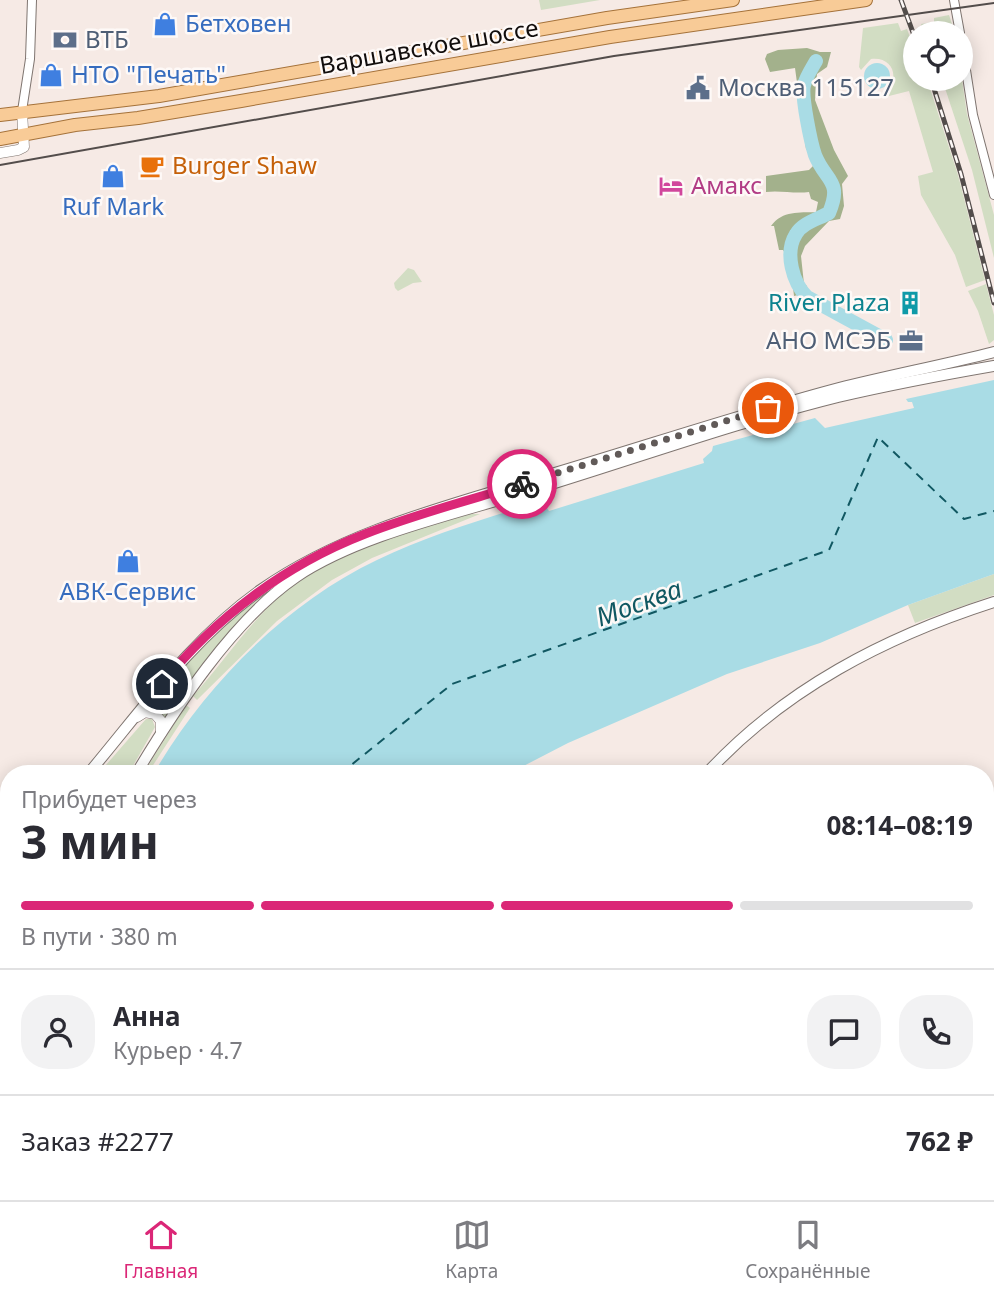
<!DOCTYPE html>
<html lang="ru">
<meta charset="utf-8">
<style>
:root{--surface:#fff;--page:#f2f2f3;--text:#2b2b33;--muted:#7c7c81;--line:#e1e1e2;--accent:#db2777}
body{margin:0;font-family:"Noto Sans",sans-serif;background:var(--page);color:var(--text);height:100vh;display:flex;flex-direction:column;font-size:26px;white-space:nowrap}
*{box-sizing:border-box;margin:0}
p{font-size:23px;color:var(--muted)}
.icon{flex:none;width:38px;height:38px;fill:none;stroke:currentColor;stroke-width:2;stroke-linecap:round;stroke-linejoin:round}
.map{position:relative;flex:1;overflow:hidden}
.sheet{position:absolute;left:0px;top:765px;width:994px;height:436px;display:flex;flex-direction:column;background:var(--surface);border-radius:28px 28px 0 0;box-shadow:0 4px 18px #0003}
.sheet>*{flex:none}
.controls{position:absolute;left:903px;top:21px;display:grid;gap:14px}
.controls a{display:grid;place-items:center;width:70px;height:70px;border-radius:50%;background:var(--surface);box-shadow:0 4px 18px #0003;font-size:35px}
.pin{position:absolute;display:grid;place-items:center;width:60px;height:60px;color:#fff;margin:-30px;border:4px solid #fff;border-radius:50%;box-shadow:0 2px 7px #0007}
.courier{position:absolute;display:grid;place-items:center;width:70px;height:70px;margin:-35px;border:5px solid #db2777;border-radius:50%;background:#fff;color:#222;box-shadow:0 2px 9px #0007}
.headline em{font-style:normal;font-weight:700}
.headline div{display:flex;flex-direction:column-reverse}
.headline{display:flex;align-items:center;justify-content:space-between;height:119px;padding:0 21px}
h1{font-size:46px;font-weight:700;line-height:52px}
.bar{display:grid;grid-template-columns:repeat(4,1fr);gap:10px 7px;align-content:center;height:84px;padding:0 21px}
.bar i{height:9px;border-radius:5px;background:var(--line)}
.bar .on{background:var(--accent)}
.bar p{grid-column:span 4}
.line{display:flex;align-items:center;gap:18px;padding:0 21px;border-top:2px solid var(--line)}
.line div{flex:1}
.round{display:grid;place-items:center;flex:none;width:74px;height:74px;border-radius:28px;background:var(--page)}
.tabs{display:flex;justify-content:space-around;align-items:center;height:98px;border-top:2px solid var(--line);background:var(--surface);font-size:19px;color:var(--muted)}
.tabs a{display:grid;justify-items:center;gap:4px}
.tabs .on{color:var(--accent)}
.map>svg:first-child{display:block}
.green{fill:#d2ddc3}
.forest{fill:#a3b18c}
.water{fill:#a9dce5}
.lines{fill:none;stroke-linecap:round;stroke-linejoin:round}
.river{stroke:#a9dce5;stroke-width:14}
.ferry{stroke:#115862;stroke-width:2;stroke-dasharray:9 7;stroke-linecap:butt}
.minor-casing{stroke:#7f7570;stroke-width:10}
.tertiary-casing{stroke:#7f7570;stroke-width:11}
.secondary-casing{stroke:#7f7570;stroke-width:12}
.primary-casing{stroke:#a5723a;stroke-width:14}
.minor{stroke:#fff;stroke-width:8}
.tertiary{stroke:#fff;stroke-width:10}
.secondary{stroke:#fff;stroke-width:10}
.primary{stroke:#f8cb97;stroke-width:12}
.tram{stroke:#534d4b;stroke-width:2}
.rail-casing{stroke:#534d4b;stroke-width:5}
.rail{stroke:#fef9f7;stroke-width:2.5;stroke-dasharray:8;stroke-linecap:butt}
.done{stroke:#615a58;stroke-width:7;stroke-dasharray:0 12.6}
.route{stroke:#db2777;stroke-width:9}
.labels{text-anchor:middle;stroke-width:5;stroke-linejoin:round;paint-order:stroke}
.shop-label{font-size:24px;fill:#366cbe;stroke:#fef9f7;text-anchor:start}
.service-label{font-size:24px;fill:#4e5e75;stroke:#fef9f7;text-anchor:start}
.street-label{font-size:24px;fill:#110d0c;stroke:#fef9f7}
.food-label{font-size:24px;fill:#c56008;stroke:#fef9f7;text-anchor:start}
.hotel-label{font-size:24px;fill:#b23c85;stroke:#fef9f7;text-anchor:start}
.culture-label{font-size:24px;fill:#0d838f;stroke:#fef9f7;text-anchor:end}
.water-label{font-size:26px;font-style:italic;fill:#115862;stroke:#fef9f7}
</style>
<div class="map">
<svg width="994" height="1200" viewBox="0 0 994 1200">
<rect width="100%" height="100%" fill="#f6eae5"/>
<g class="green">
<polygon points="539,0 600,0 541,10"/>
<polygon points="949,15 955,33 924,33 921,24 934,22 934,18"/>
<path d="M898 23 901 31 907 29 915 50V79H927L958 175 985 280 966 287 955 255 921 195 918 176 933 172 909 91 885 97 883 92C902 80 893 56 871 59L861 70 859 67 863 28Z"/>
<polygon points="961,73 967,114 994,215 994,258 972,170 942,79 961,79"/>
<polygon points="408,268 414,270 422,282 413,283 398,291 395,288 394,283"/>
<polygon points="986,284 994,315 994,340 989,344 978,311 968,291"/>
<path d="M469 514H480L372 558 332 580 277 621 197 700 193 696C221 665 247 626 278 598 328 551 405 533 469 514Z"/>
<polygon points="994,574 994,595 915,623 908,605"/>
<polygon points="269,589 249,610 182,694 168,682 227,622"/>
<polygon points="166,685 181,696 165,719 159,710 148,707"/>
<polygon points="186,705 190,708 148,773 143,774"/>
<polygon points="146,719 152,719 155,727 129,773 99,773"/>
<path d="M9 884V929L7 933 4 932C0 918 3 899 9 884Z"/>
<path d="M9 991V1042C0 1029 3 1006 9 991Z"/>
<polygon points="620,1192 712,1192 705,1200 631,1200"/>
</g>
<path class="forest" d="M807 48 820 52H831L827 67 817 74 815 100 834 150 848 176 842 184 844 206 840 219 829 221 805 246 801 256 804 284 807 286 808 293 844 310V315L841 317 798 295 794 296 790 261 783 250H779L774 226H771C783 210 799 213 816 212L818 202 811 199 809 192C794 194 780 190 766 192V176L809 170 813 166 812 153 806 149 795 68 770 72 765 59 767 54 778 50Z"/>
<g class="water">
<circle cx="877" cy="76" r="13"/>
<path d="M994 380V574L908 605 820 643 727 674 568 743 510 773H154C205 685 285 604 377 560 427 536 480 520 532 504L534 508H547L549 511 704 463 703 459 712 451 713 446 815 418 825 428 914 408 912 402H908L906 399Z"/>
<polygon points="42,1192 267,1192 267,1200 43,1200"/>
</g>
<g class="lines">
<path class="river" d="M816 61C812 68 806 77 804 85 801 96 811 143 815 155 825 181 843 180 829 213 818 219 802 223 796 234 784 253 793 283 807 297L886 340"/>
<g class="ferry">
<polyline points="340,774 452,684 829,550 878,437 964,519 994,511"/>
<polyline points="172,1200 173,1192"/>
</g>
<g class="minor-casing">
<g id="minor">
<polyline points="954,0 960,33"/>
<polyline points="961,38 973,115 994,195"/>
<polyline points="22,111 30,59 32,0"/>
<polyline points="711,1200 718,1192"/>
</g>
</g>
<g class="tertiary-casing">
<g id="tertiary">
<polyline points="0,153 18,150 24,147 22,111"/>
<polyline points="137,717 145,712 155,714 161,721 161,733"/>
<polyline points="0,861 9,857"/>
<polyline points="0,1040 9,1051"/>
</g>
</g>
<g class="secondary-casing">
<g id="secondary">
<path d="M88 774C142 710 192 638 262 589 347 530 448 506 545 476 643 447 741 414 839 388 891 375 943 365 994 352"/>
<path d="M136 774C175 709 233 620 296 577 358 535 456 514 529 491 631 460 734 423 838 397 890 385 942 375 994 366"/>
<path d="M706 774C784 689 885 637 994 602"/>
<polyline points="0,886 9,870"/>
<polyline points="0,1049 9,1107"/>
<polyline points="23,1192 25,1200"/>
<polyline points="402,1200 406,1192"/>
</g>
</g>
<g class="primary-casing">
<g id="primary">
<polyline points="0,115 159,96 607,18 733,0"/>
<polyline points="0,139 75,125 138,118 241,101 610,37 866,0"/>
</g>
</g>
<use href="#minor" class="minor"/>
<use href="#tertiary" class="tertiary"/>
<use href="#secondary" class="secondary"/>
<use href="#primary" class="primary"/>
<polyline class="tram" points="0,165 614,56 994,3"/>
<g class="rail-casing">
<g id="rail">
<polyline points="901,0 915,38"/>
<polyline points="931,79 961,174 994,303"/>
</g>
</g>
<use href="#rail" class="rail"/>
</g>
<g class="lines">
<polyline class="done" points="522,484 768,408"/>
<path class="route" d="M162 684C215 618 285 565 365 534 416 514 470 500 522 484"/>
</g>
<defs>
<g id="shop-bare" transform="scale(1.89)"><path d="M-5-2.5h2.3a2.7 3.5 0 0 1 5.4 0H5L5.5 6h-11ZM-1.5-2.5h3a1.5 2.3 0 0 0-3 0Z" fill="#3f7fe0" stroke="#fef9f7" stroke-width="2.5" paint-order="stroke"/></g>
<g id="bank-bare" transform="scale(1.89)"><path d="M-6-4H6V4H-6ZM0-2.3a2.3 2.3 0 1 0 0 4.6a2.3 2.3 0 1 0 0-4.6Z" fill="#5c6f8a" stroke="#fef9f7" stroke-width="2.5" paint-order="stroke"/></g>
<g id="civic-bare" transform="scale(1.89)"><path d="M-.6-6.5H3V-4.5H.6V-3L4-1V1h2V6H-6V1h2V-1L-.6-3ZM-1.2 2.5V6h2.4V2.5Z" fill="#5c6f8a" stroke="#fef9f7" stroke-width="2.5" paint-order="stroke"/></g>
<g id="cafe-bare" transform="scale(1.89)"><path d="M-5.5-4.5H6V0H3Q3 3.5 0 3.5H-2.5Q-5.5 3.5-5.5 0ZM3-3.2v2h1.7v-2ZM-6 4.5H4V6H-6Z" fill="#e8710a" stroke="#fef9f7" stroke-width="2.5" paint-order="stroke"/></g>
<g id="hotel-bare" transform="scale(1.89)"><path d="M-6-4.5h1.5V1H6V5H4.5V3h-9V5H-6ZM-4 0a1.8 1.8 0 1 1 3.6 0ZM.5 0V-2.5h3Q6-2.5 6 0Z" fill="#d1479c" stroke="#fef9f7" stroke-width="2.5" paint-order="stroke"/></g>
<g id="building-bare" transform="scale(1.89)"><path d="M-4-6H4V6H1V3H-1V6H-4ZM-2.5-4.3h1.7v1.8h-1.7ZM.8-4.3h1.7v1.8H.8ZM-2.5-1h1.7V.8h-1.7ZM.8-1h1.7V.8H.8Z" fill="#0f9aa8" stroke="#fef9f7" stroke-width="2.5" paint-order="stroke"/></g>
<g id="office-bare" transform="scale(1.89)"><path d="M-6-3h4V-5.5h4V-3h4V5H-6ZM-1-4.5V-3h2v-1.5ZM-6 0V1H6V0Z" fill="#5c6f8a" stroke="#fef9f7" stroke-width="2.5" paint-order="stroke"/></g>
</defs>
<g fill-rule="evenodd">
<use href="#shop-bare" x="165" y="24"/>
<use href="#bank-bare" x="65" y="40"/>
<use href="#shop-bare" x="51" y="75"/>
<use href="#civic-bare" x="698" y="88"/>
<use href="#cafe-bare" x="152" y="166"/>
<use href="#shop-bare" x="113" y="176"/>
<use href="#hotel-bare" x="671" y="186"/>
<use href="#building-bare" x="910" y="303"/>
<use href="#office-bare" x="911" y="341"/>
<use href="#shop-bare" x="128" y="561"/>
</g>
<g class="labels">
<g class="shop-label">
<text x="185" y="32">Бетховен</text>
<text x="71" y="83">НТО "Печать"</text>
<text x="113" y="215" text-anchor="middle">Ruf Mark</text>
<text x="128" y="600" text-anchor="middle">АВК-Сервис</text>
</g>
<g class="service-label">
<text x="85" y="48">ВТБ</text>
<text x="718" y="96">Москва 115127</text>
<text x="891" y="349" text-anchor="end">АНО МСЭБ</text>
</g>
<g class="street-label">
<text transform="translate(429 47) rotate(-10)" y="8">Варшавское шоссе</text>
</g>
<g class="food-label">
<text x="172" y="174">Burger Shaw</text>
</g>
<g class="hotel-label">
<text x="691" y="194">Амакс</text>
</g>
<g class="culture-label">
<text x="890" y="311">River Plaza</text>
</g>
<g class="water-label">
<text transform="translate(639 603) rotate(-20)" y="9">Москва</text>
</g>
</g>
</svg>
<div class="controls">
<a><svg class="icon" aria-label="locate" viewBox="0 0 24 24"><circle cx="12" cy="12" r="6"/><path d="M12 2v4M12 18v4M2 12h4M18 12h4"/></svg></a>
</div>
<div class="pin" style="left:768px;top:408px;background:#ea580c"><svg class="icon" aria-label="bag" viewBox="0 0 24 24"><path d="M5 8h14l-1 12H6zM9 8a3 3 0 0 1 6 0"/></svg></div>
<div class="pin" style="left:162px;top:684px;background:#1f2937"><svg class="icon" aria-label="home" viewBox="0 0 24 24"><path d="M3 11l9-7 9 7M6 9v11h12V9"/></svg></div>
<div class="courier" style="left:522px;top:484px"><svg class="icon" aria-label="bike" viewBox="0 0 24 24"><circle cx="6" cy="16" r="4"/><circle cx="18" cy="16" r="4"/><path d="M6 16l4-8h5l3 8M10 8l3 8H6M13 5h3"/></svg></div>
<section class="sheet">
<div class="headline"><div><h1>3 мин</h1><p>Прибудет через</p></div><em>08:14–08:19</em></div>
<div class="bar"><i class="on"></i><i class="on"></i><i class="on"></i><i></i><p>В пути · 380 m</p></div>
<div class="line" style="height:126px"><a class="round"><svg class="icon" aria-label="person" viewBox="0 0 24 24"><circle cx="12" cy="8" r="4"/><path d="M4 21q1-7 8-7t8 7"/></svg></a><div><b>Анна</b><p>Курьер · 4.7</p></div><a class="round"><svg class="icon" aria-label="chat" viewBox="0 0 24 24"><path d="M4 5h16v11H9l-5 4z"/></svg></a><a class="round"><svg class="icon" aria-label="phone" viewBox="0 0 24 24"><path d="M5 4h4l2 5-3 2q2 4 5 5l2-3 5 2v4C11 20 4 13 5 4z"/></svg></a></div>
<div class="line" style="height:91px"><div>Заказ #2277</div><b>762 ₽</b></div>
</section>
</div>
<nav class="tabs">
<a class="on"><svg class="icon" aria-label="home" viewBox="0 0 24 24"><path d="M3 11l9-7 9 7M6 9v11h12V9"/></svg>Главная</a>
<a><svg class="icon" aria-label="map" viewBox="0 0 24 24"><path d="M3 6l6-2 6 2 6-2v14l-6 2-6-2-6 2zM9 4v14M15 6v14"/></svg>Карта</a>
<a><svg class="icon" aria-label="saved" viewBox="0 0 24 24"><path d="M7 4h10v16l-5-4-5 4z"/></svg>Сохранённые</a>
</nav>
